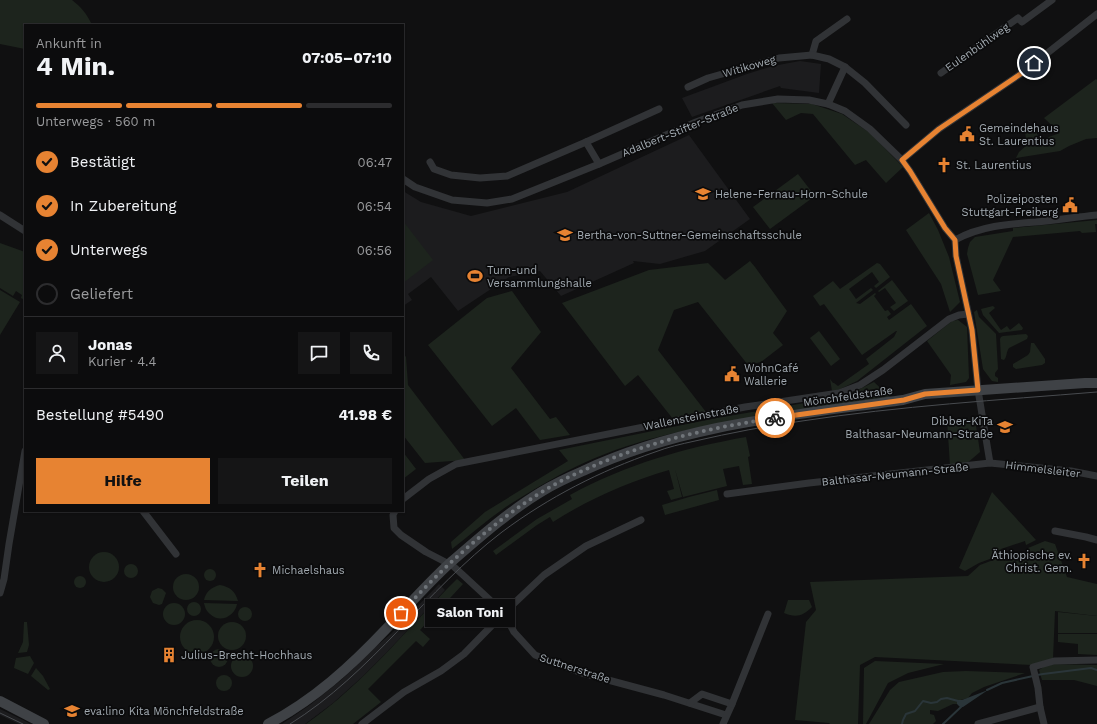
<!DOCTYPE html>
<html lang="de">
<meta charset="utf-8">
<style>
:root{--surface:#0c0c0d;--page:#151516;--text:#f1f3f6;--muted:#9a9b9d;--line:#2c2c2e;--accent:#e78332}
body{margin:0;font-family:"Work Sans",sans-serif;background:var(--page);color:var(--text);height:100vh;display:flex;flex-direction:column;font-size:15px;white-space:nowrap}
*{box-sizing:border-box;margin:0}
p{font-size:13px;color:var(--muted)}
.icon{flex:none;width:22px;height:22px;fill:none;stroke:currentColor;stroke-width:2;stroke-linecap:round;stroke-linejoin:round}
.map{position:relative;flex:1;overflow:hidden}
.panel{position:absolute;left:24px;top:24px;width:380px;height:488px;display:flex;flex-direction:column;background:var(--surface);border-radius:0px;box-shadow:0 1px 3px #0004,0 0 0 1px var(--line)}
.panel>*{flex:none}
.pin{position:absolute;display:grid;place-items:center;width:34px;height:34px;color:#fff;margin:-17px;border:2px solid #fff;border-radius:50%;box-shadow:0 1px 4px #0007}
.courier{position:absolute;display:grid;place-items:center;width:40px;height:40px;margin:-20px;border:3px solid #e78332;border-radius:50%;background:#fff;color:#222;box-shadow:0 1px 5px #0007}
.bubble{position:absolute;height:28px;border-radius:0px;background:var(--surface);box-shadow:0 1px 3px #0004,0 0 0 1px var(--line);font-size:13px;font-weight:700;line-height:28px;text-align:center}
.head em{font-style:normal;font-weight:700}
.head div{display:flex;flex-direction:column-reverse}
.head{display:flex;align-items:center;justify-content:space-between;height:68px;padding:0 12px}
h1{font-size:26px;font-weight:700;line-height:30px}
.bar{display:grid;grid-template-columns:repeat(4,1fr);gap:6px 4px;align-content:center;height:48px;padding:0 12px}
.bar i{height:5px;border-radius:3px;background:var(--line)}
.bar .selected{background:var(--accent)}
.bar p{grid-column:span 4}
.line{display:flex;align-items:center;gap:10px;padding:0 12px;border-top:1px solid var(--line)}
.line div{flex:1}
.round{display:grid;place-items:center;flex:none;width:42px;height:42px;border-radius:0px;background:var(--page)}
ol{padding:0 12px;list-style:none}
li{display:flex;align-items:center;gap:12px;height:44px}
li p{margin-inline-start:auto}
li .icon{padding:4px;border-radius:50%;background:var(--accent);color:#111;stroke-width:4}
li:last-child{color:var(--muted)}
li i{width:22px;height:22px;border:2px solid var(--line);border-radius:50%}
.action{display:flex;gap:8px;margin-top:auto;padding:8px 12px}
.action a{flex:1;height:46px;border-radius:0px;background:var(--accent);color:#111;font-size:16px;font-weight:700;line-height:46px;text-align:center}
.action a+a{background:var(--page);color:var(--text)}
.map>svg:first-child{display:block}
.built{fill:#1c1c1e}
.green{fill:#1d241d}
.water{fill:#2a3539}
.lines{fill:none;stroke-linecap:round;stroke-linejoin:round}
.stream{stroke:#2a3539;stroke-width:2}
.street{stroke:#313336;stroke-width:7}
.secondary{stroke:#3f4246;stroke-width:10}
.tram{stroke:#484b4f;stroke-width:1}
.done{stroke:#6f7479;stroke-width:4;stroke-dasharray:0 7.2}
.route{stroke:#e78332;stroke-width:5}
.labels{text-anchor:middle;stroke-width:3.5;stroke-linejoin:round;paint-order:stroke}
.street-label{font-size:11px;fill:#a2aab1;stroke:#0b0b0c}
.poi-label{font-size:11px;fill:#a2aab1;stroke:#0b0b0c;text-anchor:start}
</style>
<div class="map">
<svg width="1097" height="724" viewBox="0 0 1097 724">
<rect width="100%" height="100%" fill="#101011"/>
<g class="built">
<polygon points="800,61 821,64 819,93 781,88 780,86 692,117 682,98 747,74 773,66"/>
<polygon points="689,135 750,219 705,251 660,264 633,261 634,263 561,296 540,271 509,277 458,311 431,277 408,294 412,300 403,306 403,191 421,202 471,216 567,192"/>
<polygon points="439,584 445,590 387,652 362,677 333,703 305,724 282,724 310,705 340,681 353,669 368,653 391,634"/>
<polygon points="0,709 23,720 30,724 19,724 0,715"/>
</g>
<g class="green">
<path d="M0 0H72C81 7 87 14 92 25H25V49L0 44Z"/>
<polygon points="1096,79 1097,80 1097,138 1086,139 1069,146 1060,151 1016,158 1019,152 1027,145 1025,132 1033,125 1040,140 1060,133 1044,118"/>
<polygon points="772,103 812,104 842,114 870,133 903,167 886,183 866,160 855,165 813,114 801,113 786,120"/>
<polygon points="798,174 815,196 770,229 753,207"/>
<polygon points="929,213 938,230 949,257 960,302 950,312 941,284 906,230"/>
<polygon points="1097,220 1097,224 1095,224 1096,232 1082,233 1080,231 1013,237 1013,228"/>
<polygon points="403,221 433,260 403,283"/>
<polygon points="1013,231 1013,237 993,280 1001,291 978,295 967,254 968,248 970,242 975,237"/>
<polygon points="0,243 25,252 25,300 21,298 22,295 16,291 13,296 0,288"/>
<polygon points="750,261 755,267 787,311 773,333 783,345 761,362 748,365 698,302 674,310 658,350 706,412 673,419 638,375 625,386 562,303 649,270 708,263 725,280"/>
<polygon points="877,263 880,264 890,277 876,288 874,286 879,282 872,272 849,289 856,299 871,288 873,290 856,303 860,304 875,293 876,294 874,296 885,311 888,310 891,314 887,317 889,320 911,304 927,326 857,381 838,390 832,391 830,379 833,383 834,383 838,386 869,364 866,359 894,337 897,331 896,331 862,355 824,304 820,306 813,296 833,281 840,289"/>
<polygon points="892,280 908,301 894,311 890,307 896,303 885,288 879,292 878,291"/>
<polygon points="0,290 20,302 0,335"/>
<polygon points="512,291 541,332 511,368 550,419 556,417 570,435 540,440 516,408 492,426 428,345 487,298"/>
<polygon points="993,306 995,308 989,313 1001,330 1007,326 1010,330 1019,323 1023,328 1022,330 999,333 983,315 981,309"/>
<polygon points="977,310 979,317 996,334 998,369 995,373 995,376 998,378 998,382 992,381 983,369 974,312"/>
<polygon points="958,320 967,327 969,378 966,382 950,385 951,375 927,341 952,321"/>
<polygon points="819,331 840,359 831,366 810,338"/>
<path d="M1026 334 1028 336 1027 339 1009 348C1006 352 1007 357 1004 360L1001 359 1000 339 1001 337 1003 336Z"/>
<polygon points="1031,343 1034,343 1045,359 1045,363 1042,365 1016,369 1013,367 1013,364 1028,355 1030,352"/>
<polygon points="403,353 406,357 408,385 465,460 425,463 403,435"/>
<path d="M874 382 891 398C852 404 813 409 774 415 714 424 652 434 595 458 569 469 544 483 520 498 496 512 474 532 452 549L451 542 485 512 568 461 559 450 717 418 840 397 858 390Z"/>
<polygon points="947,419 975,419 980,452 966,464 950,466"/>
<path d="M746 437 750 456 748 457 752 484 743 485 739 466 723 469 727 486 683 497 675 469 682 497 671 500 667 491 674 489 669 470C628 482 589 499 553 522L550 517 537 525 496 555 493 551 537 519 572 499 570 495C627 464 684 448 746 437Z"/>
<polygon points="403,452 416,469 403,479"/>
<polygon points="717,490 719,500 665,515 662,505 689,497"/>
<polygon points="992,492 1036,540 1026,545 1025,541 1001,549 1003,554 979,563 965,571 959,568"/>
<polygon points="1045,541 1055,544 1067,577 1097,584 1097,616 1055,611 1053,659 1032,665 875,657 860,665 858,724 830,724 829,723 795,720 806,622 816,610 810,582 968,576 980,565 1004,556 1006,561 1029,552 1028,548"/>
<circle cx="104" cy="567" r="15"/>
<circle cx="131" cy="571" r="7"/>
<circle cx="210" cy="575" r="6"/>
<circle cx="186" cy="587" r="13"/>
<circle cx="80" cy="582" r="6"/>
<path d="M457 579 463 584 439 610 437 608 431 614 433 616 420 630 430 639 423 647 416 641 368 689 381 702 353 724H306C364 684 407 628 457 579Z"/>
<path d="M220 585C230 587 235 591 238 601L204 600C206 591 212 587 220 585Z"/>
<polygon points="158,588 162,589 166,593 162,604 159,605 153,603 150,597 152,591"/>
<path d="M788 600H809L812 607C803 616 796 618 784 613Z"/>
<circle cx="194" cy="609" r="7"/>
<path d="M204 603 237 604C235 616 220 624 210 614 206 611 205 607 204 603Z"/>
<circle cx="174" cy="614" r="11"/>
<circle cx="245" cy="614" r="7"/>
<polygon points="1058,612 1097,616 1097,633 1058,633"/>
<circle cx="197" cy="637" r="17"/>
<circle cx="232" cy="636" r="14"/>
<polygon points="24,622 27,622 29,645 27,652 18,653 23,642"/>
<polygon points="1058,634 1097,634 1097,655 1078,654 1078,644 1058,642"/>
<circle cx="219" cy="658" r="9"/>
<circle cx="242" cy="666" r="11"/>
<polygon points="30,656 34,663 28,674 14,668 16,658"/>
<polygon points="875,661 944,664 908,673 888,683 866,724 863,724 864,668"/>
<polygon points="1048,664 1097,665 1097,686 1074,680 1042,680 1039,670"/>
<polygon points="36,668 43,676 50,689 48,690 31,676"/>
<polygon points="966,671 1025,673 984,687 972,693 968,698 957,701 957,704 953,704 938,711 930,710 930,714 934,715 936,721 933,724 869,724 890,690 899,682 943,672"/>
<circle cx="224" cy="683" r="8"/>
</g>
<polygon class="water" points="988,690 963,707 960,707 957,704 957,701 958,700 962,700"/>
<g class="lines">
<g class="stream">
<polyline points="1037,675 1043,674 1091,668 1097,670"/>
<polyline points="987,690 1002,683 1033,676"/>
<polyline points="902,724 903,720 906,714 915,711 923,701 931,703 937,702 941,699 947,698 958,701"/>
<polyline points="943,724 962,706"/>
</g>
<g class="street">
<polyline points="812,55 816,41 847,19"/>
<polyline points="941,73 1018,18 1022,22 1052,0"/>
<polyline points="688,87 708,78 779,58 812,55 829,59 845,67 865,83 906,125"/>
<polyline points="828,104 845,67"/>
<polyline points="586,142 599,164"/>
<polyline points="902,160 939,129 1022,73 1097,14"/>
<polyline points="430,162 434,169 451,175 480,178 507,176 586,142 659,109"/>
<polyline points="403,179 415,187 452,200 487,203 512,199 599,164 696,122 742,105 778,99 809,100 828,104 845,111 870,129 902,160 910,171 945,228 955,240 956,256 972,330 978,390 990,463 809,483 727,494"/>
<polyline points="0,215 25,231"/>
<path d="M955 240C980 226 1008 224 1036 222 1056 220 1077 217 1097 215"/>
<polyline points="990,463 1071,471 1097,476"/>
<polyline points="403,499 429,479 456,464 745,407 839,393 860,385 883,370 949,319 959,315 968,314"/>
<polyline points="143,511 176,554"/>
<polyline points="395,511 393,515 394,528 401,535 426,552 453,566 463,575 504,613 514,632 535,655 582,673 664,695 726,715"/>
<polyline points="1055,531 1086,537 1097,540"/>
<polyline points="0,593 4,579 9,544 25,451"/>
<polyline points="690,703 702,694 732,704 723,724"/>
<polyline points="732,704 768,614"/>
<polyline points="362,724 404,692 441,671 464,654 504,613 544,575 586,546 641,520"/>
<polyline points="978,724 1040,707"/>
<polyline points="1044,724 1040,707 1038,688 1033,667 1054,661 1097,660"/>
</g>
<g class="secondary">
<polyline points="0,701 44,724"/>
<path d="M268 724C314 700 351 666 386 629 407 607 427 584 450 563 479 538 508 512 541 492 554 484 569 477 583 471 683 424 795 415 903 400L925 394 1085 383H1097"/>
</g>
<g class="tram">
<polyline points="0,713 23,724"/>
<path d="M290 724C372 673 426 590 502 532 549 497 600 471 655 452 668 447 681 444 695 441 730 433 766 426 802 421 900 406 999 400 1097 392"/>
</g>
</g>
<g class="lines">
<path class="done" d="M401 613C442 568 488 526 540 493 553 485 566 478 580 472 642 443 708 428 775 418"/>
<polyline class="route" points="775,418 904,400 925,394 978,390 972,330 956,256 955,240 945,228 910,171 902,160 939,129 1022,73 1034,63"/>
</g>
<defs>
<g id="civic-bare" transform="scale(1.2)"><path d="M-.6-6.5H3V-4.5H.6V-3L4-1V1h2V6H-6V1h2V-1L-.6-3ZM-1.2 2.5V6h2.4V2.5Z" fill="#e78332" stroke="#0b0b0c" stroke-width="2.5" paint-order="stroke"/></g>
<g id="church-bare" transform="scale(1.2)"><path d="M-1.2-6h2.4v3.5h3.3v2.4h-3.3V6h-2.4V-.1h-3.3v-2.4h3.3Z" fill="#e78332" stroke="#0b0b0c" stroke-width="2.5" paint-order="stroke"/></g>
<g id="school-bare" transform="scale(1.2)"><path d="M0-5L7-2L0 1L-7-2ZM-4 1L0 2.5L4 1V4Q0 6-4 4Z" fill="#e78332" stroke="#0b0b0c" stroke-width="2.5" paint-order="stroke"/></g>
<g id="stadium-bare" transform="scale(1.2)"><path d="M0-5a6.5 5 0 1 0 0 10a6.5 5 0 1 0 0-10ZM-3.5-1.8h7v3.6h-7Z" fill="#e78332" stroke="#0b0b0c" stroke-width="2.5" paint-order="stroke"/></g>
<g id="building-bare" transform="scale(1.2)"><path d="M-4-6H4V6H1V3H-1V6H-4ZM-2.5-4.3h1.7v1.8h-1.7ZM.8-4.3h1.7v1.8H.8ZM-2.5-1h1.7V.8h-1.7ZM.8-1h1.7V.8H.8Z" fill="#e78332" stroke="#0b0b0c" stroke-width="2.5" paint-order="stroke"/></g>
</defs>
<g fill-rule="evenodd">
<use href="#civic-bare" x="967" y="134"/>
<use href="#church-bare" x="944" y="165"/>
<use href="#school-bare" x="703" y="194"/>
<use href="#civic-bare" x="1070" y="205"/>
<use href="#school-bare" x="565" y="235"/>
<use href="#stadium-bare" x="475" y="276"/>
<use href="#civic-bare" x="732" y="374"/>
<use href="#school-bare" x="1005" y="427"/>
<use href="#church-bare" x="1084" y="561"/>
<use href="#church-bare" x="260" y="570"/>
<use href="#building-bare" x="169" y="655"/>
<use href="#school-bare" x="72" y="711"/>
</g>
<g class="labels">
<g class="street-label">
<text transform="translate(977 47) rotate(-35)" y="4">Eulenbühlweg</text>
<text transform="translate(749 66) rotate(-16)" y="4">Witikoweg</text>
<text transform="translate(680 130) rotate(-22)" y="4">Adalbert-Stifter-Straße</text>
<text transform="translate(848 396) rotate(-8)" y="4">Mönchfeldstraße</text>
<text transform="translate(691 417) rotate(-11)" y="4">Wallensteinstraße</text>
<text transform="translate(1043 469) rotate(7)" y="4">Himmelsleiter</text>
<text transform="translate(895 474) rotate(-6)" y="4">Balthasar-Neumann-Straße</text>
<text transform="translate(575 668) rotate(18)" y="4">Suttnerstraße</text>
</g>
<g class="poi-label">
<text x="979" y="132">Gemeindehaus<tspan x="979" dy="13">St. Laurentius</tspan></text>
<text x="956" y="169">St. Laurentius</text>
<text x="715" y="198">Helene-Fernau-Horn-Schule</text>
<text x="1058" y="203" text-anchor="end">Polizeiposten<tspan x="1058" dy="13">Stuttgart-Freiberg</tspan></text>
<text x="577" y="239">Bertha-von-Suttner-Gemeinschaftsschule</text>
<text x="487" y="274">Turn-und<tspan x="487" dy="13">Versammlungshalle</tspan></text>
<text x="744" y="372">WohnCafé<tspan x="744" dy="13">Wallerie</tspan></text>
<text x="993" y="425" text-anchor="end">Dibber-KiTa<tspan x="993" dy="13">Balthasar-Neumann-Straße</tspan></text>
<text x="1072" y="559" text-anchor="end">Äthiopische ev.<tspan x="1072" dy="13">Christ. Gem.</tspan></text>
<text x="272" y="574">Michaelshaus</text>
<text x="181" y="659">Julius-Brecht-Hochhaus</text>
<text x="84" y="715">eva:lino Kita Mönchfeldstraße</text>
</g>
</g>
</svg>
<div class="pin" style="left:401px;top:613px;background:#ea580c"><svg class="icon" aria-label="bag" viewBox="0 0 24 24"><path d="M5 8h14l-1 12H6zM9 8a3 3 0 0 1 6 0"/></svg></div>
<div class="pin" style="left:1034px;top:63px;background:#1f2937"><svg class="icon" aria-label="home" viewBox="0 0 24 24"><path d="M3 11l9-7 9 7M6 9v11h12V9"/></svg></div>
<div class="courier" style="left:775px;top:418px"><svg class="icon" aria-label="bike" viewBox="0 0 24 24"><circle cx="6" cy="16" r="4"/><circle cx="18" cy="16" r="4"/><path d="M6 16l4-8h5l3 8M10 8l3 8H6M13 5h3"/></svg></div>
<div class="bubble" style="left:425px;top:599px;width:90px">Salon Toni</div>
<section class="panel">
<div class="head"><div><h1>4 Min.</h1><p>Ankunft in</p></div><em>07:05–07:10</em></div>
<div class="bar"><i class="selected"></i><i class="selected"></i><i class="selected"></i><i></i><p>Unterwegs · 560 m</p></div>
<ol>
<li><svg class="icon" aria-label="check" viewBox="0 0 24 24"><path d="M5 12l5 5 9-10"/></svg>Bestätigt<p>06:47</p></li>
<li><svg class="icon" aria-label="check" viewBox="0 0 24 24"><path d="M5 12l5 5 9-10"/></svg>In Zubereitung<p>06:54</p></li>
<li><svg class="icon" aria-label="check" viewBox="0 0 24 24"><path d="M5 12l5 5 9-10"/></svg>Unterwegs<p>06:56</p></li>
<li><i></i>Geliefert</li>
</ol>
<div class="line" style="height:72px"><a class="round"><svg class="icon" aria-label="person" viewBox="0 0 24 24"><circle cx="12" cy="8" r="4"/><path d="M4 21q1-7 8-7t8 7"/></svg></a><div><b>Jonas</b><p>Kurier · 4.4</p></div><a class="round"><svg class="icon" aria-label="chat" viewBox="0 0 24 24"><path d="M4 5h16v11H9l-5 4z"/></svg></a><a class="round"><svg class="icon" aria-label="phone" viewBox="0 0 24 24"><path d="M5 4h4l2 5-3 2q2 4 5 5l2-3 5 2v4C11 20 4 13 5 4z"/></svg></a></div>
<div class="line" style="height:52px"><div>Bestellung #5490</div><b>41.98 €</b></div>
<div class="action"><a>Hilfe</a><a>Teilen</a></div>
</section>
</div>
